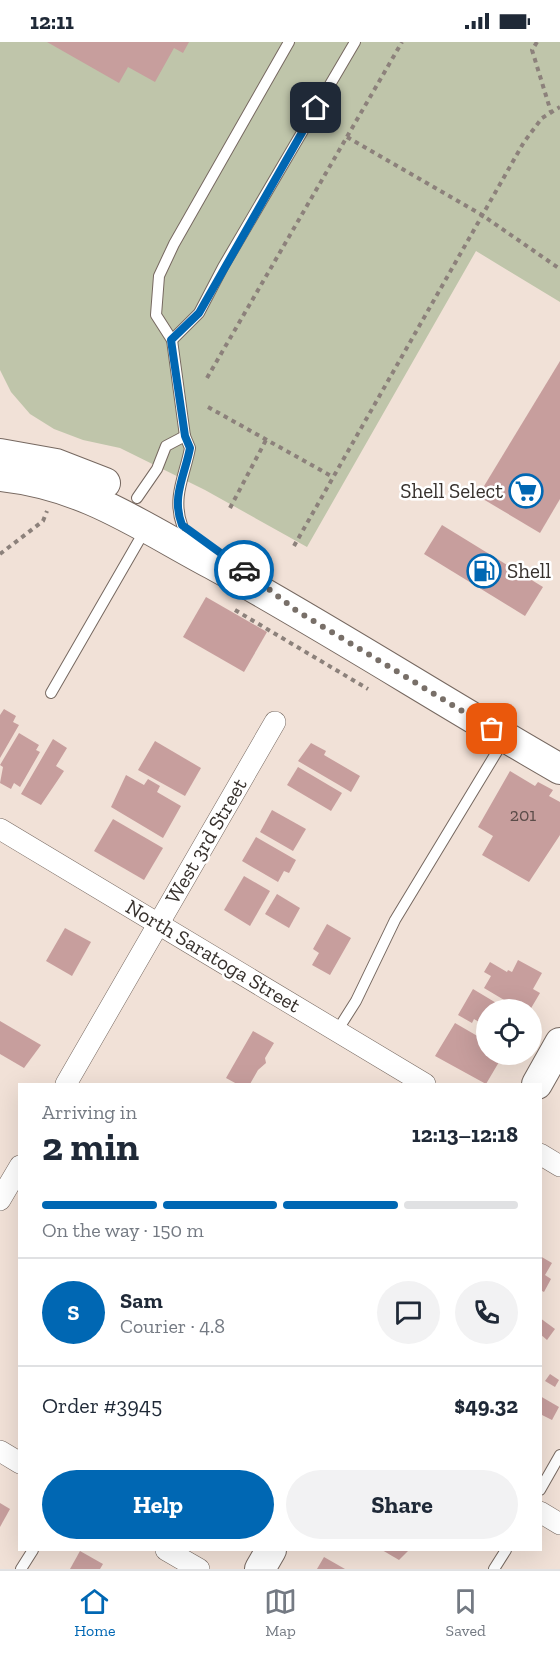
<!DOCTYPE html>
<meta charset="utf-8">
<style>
:root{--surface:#fff;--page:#f2f2f3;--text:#1f2937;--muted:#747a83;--line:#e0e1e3;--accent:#0067b3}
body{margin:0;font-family:"Zilla Slab",serif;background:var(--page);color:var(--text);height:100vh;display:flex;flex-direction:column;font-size:22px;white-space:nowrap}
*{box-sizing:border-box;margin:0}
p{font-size:20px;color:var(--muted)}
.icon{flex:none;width:33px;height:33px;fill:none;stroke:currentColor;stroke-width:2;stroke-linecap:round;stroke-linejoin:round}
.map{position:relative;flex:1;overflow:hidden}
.drawer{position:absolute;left:18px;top:1041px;width:524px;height:468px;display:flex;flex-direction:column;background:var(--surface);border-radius:0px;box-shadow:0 6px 24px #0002}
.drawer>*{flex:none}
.buttons{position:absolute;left:476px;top:957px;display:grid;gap:12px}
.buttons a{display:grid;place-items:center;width:66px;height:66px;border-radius:50%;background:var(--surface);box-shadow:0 6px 24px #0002;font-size:30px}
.pin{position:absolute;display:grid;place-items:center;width:51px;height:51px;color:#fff;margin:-26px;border-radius:12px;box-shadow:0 3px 9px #0006}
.courier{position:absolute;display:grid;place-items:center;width:60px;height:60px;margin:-30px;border:4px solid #0067b3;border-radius:50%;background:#fff;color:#222;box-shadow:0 2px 8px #0007}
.head em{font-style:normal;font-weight:700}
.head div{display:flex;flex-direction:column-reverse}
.head{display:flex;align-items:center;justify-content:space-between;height:102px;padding:0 24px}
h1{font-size:39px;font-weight:700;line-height:45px}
.bar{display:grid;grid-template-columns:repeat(4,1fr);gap:9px 6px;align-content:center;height:72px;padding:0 24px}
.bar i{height:8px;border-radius:4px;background:var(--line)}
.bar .current{background:var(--accent)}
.bar p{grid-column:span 4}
.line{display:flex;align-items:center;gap:15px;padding:0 24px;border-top:2px solid var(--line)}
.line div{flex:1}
.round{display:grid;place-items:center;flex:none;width:63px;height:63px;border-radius:32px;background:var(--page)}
.cta{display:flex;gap:12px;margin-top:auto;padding:12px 24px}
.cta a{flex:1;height:69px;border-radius:36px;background:var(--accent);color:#fff;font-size:24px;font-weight:700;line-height:69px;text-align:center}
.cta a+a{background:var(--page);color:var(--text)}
.status{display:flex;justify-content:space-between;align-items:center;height:42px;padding:0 30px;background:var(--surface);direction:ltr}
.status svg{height:16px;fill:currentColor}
.menu{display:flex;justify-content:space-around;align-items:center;height:84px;border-top:2px solid var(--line);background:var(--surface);font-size:16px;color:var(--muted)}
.menu a{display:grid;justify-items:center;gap:3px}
.menu .current{color:var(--accent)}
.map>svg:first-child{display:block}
.green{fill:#bfc5aa}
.building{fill:#c79e9d}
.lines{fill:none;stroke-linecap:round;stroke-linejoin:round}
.lane-casing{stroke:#766860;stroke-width:12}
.street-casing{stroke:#766860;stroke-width:22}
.secondary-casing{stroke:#766860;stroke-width:32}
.path{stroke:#8c817b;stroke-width:4;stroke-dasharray:4.5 4.5;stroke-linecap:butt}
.lane{stroke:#fff;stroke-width:10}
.street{stroke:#fff;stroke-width:21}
.secondary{stroke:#fff;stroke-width:30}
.done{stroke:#786f68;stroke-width:6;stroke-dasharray:0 10.8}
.route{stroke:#0067b3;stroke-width:8}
.labels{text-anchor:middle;stroke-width:5;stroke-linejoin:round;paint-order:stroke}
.number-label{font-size:18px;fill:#5b4c49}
.poi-label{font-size:21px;fill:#37312d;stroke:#fff;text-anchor:end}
.street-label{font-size:21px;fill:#37312d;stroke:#fff}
</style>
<div class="status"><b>12:11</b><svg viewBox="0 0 49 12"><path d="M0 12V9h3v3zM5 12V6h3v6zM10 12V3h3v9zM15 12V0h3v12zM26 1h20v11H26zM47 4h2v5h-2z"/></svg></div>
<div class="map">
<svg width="560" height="1527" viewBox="0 0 560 1527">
<rect width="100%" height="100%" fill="#f1e1d7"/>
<polygon class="green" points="0,0 560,0 560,260 476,209 307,505 205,448 120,406 83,398 54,387 30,372 11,350 0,328"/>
<g class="building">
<polygon points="47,0 189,0 183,11 174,6 155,40 128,25 119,41"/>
<polygon points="560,319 560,457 540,491 478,454"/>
<polygon points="442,483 543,545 525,574 424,512"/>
<polygon points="206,555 267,590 244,630 183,595"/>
<polygon points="4,667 16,674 13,680 19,683 0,716 0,673"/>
<polygon points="19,691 39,703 36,708 40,710 20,745 14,741 11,747 0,741 3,725 0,723"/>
<polygon points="53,697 67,706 56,724 64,729 41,763 21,752"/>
<polygon points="155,699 201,726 185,754 138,728"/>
<polygon points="311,701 326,709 324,713 360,734 351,750 298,719"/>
<polygon points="298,725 342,751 331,769 287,743"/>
<polygon points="510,729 535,744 538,740 553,748 549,754 560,760 560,793 529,840 482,813 493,794 478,785"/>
<polygon points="126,733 144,743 148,737 160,744 157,750 181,764 163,796 111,765"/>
<polygon points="272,768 306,787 293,809 260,790"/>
<polygon points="113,777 163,806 144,838 94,809"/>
<polygon points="256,795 296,818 289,831 284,829 278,840 242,819"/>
<polygon points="244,834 270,849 250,884 224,868"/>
<polygon points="277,852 300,866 289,886 265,872"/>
<polygon points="327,882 351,896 330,933 312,923 319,911 313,907"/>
<polygon points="65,886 91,900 72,934 46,919"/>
<polygon points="518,918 542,931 533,947 540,951 530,968 521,968 484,946 491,934 484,930 490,920 507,930 508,928 512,930"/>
<polygon points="473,947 508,968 486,968 486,984 474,977 472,981 458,973"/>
<polygon points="0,979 41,1003 24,1026 0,1012"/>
<polygon points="455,981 486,999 486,1012 500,1012 497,1018 499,1020 486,1042 435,1014"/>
<polygon points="253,989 274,1001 265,1016 266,1021 258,1028 250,1042 237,1042 226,1036"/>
<polygon points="540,1214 552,1221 545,1233 551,1237 544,1250 540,1248"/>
<polygon points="540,1276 555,1287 547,1298 540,1292"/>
<polygon points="550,1332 559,1338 555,1345 545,1339"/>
<polygon points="540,1354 559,1365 552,1378 540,1372"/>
<polygon points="0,1461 10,1467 0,1485"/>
<polygon points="382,1508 409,1508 399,1518"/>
<polygon points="80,1509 103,1522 100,1527 70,1527"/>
<polygon points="324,1515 345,1527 317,1527"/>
</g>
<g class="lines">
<g class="lane-casing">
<g id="lane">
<polyline points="172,298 199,271 223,225 355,0"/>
<polyline points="137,456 157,427 166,404 185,394"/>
<path d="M182 483C172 455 185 433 190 406L185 394 172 298 156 273 159 234 174 202 289 0"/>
<polyline points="51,651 145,488"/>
<polyline points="337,989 356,959 395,878 504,698"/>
<polyline points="540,1448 560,1413"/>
<polyline points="21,1527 33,1508"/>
<polyline points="494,1527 506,1508"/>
</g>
</g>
<g class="street-casing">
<g id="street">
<polyline points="0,787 425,1042"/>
<polyline points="66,1042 275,680"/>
<polyline points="540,1112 560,1124"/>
<polyline points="0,1158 20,1124"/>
<polyline points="0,1409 20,1421"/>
<polyline points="540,1470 560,1482"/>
<polyline points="166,1508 199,1527"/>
</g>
</g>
<g class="secondary-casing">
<g id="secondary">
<polyline points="0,412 56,422 105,441"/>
<path d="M0 434C85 443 139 483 212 522 330 587 443 660 560 727"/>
<polyline points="537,1042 560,1001"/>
<polyline points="260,1527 271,1508"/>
</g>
</g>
<g class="path">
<polyline points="537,0 532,8 551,70"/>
<polyline points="347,95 482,173 560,227"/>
<polyline points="207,336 402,0"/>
<polyline points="208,365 333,435"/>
<polyline points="230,466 266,398"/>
<polyline points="294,504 524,100 542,76 560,65"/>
<polyline points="0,512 43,479 47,469"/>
<polyline points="235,568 368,647"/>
</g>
<use href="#lane" class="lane"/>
<use href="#street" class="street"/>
<use href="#secondary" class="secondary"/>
</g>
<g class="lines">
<polyline class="done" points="244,528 297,569 492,687"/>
<path class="route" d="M244 528 182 483C171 455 185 433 190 406L185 394 171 298 199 271 316 66"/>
</g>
<defs>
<g id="supermarket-ring" transform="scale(1.725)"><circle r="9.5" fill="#fff" stroke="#0067b3" stroke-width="1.5"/><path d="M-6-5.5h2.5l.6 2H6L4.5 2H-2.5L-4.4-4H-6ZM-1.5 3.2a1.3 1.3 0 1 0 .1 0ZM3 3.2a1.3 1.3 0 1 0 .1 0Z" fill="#0067b3"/></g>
<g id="fuel-ring" transform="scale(1.725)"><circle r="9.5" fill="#fff" stroke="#0067b3" stroke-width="1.5"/><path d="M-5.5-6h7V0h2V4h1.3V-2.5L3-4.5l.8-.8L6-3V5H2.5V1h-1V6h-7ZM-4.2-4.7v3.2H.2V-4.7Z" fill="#0067b3"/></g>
</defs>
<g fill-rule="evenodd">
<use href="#supermarket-ring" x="526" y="449"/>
<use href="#fuel-ring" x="484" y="529"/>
</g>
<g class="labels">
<g class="number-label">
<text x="523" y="779">201</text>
</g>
<g class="poi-label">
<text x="503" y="456">Shell Select</text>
<text x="507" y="536" text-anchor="start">Shell</text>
</g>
<g class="street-label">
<text transform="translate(206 799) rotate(-60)" y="7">West 3rd Street</text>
<text transform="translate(213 914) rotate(31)" y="7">North Saratoga Street</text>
</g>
</g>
</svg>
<div class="buttons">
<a><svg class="icon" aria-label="locate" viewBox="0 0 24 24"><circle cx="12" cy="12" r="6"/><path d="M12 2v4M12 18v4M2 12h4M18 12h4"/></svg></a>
</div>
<div class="pin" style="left:492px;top:687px;background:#ea580c"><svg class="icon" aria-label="bag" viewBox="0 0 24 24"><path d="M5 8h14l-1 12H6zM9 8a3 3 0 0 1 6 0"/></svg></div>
<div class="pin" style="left:316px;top:66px;background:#1f2937"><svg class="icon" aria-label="home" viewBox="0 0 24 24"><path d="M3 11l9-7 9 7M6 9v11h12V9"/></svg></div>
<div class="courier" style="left:244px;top:528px"><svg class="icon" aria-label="car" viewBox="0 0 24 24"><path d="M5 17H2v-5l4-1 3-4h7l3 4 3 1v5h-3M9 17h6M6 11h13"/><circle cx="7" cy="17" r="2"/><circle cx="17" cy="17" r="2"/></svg></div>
<section class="drawer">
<div class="head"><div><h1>2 min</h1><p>Arriving in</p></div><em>12:13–12:18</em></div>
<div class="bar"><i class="current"></i><i class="current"></i><i class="current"></i><i></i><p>On the way · 150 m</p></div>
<div class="line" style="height:108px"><b class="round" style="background:var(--accent);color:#fff">S</b><div><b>Sam</b><p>Courier · 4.8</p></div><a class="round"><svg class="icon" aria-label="chat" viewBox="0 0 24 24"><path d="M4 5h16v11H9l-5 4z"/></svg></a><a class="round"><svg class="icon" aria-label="phone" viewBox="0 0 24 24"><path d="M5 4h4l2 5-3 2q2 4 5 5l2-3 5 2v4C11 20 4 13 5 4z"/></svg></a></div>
<div class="line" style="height:78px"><div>Order #3945</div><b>$49.32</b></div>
<div class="cta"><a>Help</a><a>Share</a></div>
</section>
</div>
<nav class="menu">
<a class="current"><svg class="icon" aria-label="home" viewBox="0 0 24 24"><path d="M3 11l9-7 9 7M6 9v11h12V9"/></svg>Home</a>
<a><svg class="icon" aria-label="map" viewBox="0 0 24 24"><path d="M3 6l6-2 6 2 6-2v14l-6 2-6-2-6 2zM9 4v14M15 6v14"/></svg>Map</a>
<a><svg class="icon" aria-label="saved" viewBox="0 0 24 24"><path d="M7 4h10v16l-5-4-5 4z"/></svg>Saved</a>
</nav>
